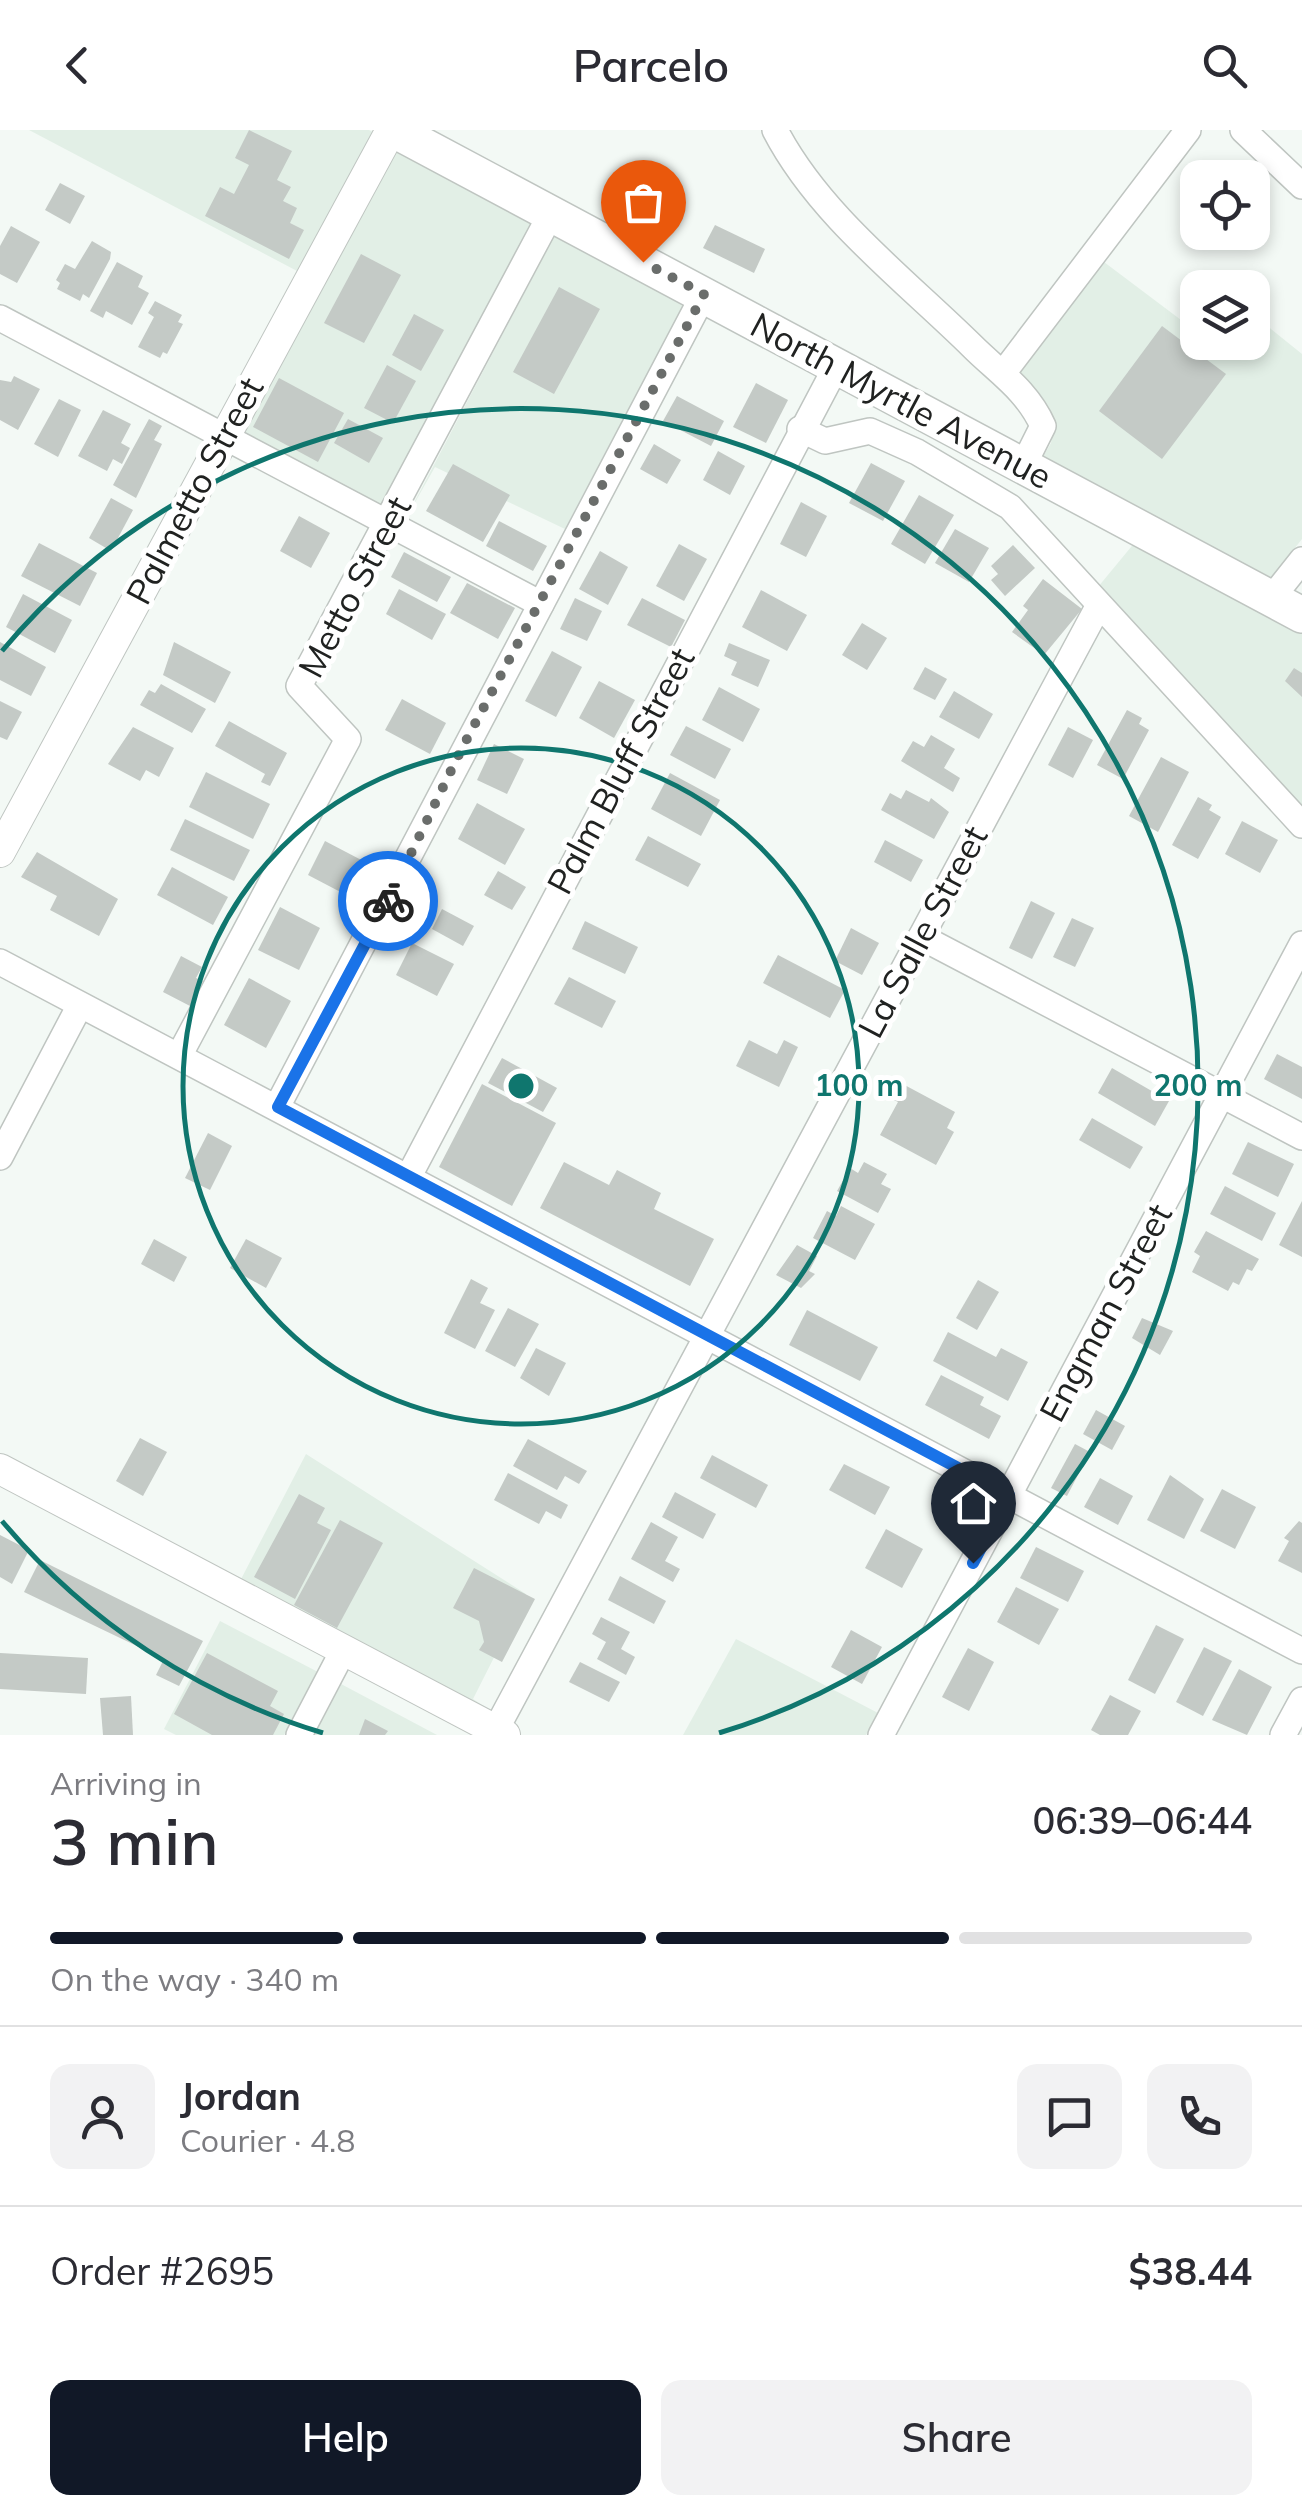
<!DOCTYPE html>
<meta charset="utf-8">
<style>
:root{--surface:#fff;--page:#f2f2f3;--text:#2b2b33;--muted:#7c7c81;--line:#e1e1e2;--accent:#111827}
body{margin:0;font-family:Mulish,sans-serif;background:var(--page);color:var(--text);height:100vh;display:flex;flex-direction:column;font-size:38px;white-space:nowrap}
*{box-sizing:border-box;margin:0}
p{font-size:32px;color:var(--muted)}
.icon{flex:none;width:55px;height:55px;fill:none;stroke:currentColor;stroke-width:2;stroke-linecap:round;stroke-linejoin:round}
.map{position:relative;height:1605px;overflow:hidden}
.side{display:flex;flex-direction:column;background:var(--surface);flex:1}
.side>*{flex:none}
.controls{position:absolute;left:1180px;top:30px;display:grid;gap:20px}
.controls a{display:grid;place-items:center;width:90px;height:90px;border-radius:20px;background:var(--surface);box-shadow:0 5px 15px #0003;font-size:50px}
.pin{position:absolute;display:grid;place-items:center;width:85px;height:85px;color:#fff;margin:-102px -42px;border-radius:50% 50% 50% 0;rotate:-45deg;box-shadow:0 0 10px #0007}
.pin .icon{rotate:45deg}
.courier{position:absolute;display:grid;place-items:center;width:100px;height:100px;margin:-50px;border:8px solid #1a73e8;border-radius:50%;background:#fff;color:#222;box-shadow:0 2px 12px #0007}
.summary em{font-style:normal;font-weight:600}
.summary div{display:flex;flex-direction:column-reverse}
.summary{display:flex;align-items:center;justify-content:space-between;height:170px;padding:0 50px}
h1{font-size:65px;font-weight:600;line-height:75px}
.bar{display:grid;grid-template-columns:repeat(4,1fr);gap:15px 10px;align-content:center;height:120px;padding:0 50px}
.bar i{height:12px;border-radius:8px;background:var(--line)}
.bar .active{background:var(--accent)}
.bar p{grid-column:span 4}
.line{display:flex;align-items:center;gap:25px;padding:0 50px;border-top:2px solid var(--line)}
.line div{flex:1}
.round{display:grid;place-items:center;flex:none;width:105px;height:105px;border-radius:20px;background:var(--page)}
.action{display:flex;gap:20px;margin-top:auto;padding:20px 50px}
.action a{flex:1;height:115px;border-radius:20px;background:var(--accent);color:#fff;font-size:40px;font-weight:600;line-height:115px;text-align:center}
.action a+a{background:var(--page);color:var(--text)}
header{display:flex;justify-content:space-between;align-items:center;height:130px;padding:0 50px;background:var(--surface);font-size:45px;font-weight:600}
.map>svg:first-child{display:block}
.built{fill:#e2efe6}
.building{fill:#c4cac6}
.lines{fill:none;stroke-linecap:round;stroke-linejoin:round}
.minor-casing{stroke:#bfc5c1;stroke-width:28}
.tertiary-casing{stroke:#bfc5c1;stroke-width:32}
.secondary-casing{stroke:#bfc5c1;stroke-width:38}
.minor{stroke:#fff;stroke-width:25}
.tertiary{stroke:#fff;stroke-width:30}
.secondary{stroke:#fff;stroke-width:35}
.done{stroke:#6a6d6b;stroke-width:10;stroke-dasharray:0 18}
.route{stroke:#1a73e8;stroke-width:12}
.ring{fill:none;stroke:#0f766e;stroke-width:5}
.labels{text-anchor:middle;stroke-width:10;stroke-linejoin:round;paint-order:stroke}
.street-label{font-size:35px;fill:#202221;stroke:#fff}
.centre{fill:#0f766e;stroke:#fff;stroke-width:5}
.ring-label{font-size:30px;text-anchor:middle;font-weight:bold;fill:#0f766e;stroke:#fff;stroke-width:10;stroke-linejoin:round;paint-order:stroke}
</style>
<header><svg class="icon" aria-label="back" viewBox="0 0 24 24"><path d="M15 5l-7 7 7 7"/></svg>Parcelo<svg class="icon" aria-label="search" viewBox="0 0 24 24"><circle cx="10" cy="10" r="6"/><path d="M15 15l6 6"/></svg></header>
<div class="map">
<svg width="1302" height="1605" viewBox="0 0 1302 1605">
<rect width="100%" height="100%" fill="#f3f9f5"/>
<g class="built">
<polygon points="29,0 369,0 374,3 299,142"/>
<polygon points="398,15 535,87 382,377 241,303"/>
<polygon points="558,99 687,168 565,399 435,337 405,390"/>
<polygon points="1104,132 1197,202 1198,212 1211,213 1227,224 1239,213 1252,212 1253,199 1261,191 1302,224 1302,409 1267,453 1040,332 1051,313 1054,292 1045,271 1020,242"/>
<polygon points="1136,411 1302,498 1302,678 1098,457"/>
<polygon points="306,1324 526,1464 473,1569 491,1581 239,1453"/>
<polygon points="220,1491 318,1542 284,1605 176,1605 164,1599"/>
<polygon points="736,1509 878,1583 866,1605 683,1605"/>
<polygon points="341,1554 437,1605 314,1605"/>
</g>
<g class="building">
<polygon points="249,0 292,21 277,50 291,57 283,71 297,78 290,93 304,100 289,129 205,86 220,57 234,64 249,35 235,28"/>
<polygon points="60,53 85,66 70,94 45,80"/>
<polygon points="715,95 765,119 754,143 703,118"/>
<polygon points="11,96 40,112 17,153 0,144 0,116"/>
<polygon points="92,111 111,122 110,129 89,168 83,164 80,171 57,159 60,153 56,150 65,134 75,139"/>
<polygon points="361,124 401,145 364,213 324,193"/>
<polygon points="117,132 143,146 138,157 149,163 132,195 106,181 103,188 90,181"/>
<polygon points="559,157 600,179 554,264 513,242"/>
<polygon points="155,171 182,185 178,192 183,194 167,224 163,222 160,228 138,217 154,187 148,183"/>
<polygon points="414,184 444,200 421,241 392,225"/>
<polygon points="1162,196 1226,244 1162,329 1099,281"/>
<polygon points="387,235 416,251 393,293 364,278"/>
<polygon points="14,246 40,259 18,300 0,290 0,250 11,252"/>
<polygon points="279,248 344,283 318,332 253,297"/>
<polygon points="756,253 788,270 766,313 733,297"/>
<polygon points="677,266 724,291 711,316 663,291"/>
<polygon points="59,269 81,280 58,327 34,314"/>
<polygon points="103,280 131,294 121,313 130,318 122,334 113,329 107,341 78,326"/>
<polygon points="149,289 162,296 154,310 162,314 136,368 113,355"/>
<polygon points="348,289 383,308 369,333 334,313"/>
<polygon points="654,314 681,330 667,354 640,339"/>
<polygon points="718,321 745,336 730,365 703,350"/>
<polygon points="871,333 905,351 883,391 849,373"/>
<polygon points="453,334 510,365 483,412 426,381"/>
<polygon points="919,365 954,385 925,434 891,414"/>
<polygon points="111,368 133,380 111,421 89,408"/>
<polygon points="801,372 827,386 806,427 780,414"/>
<polygon points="299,386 330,403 311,438 280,421"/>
<polygon points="499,391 547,416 533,441 486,416"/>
<polygon points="955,399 989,418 969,452 935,433"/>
<polygon points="39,413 97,443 80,476 21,446"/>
<polygon points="679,414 707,429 684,471 656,456"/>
<polygon points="1013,415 1035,438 1005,466 991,450 998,444 991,436"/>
<polygon points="600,421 628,437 608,475 579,459"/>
<polygon points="404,422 451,447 437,472 391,447"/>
<polygon points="1043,449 1082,479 1044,525 1012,502 1028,480 1023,476"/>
<polygon points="467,453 515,478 498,509 450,483"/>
<polygon points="399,459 446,484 432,510 386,484"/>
<polygon points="761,460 807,485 787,521 742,497"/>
<polygon points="23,464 72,490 55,523 6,497"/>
<polygon points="575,468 602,481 587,511 560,499"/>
<polygon points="642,468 685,490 671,517 627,495"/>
<polygon points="862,493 887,508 867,540 842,525"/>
<polygon points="0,512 46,537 31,566 0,550"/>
<polygon points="174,512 231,542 215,573 163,545"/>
<polygon points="729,513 770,530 758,557 731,545 737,532 724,526"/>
<polygon points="552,521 582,537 556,587 525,571"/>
<polygon points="925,537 947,549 935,570 913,559"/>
<polygon points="1294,538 1302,543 1302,567 1285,551"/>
<polygon points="599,551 635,570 614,608 579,588"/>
<polygon points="161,554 206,579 192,603 140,575 149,560 155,563"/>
<polygon points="719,557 760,579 743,612 702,590"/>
<polygon points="954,561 993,584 979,609 939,587"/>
<polygon points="402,569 446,593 430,624 385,600"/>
<polygon points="0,571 22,582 7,610 0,607"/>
<polygon points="1127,580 1142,588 1139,594 1149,600 1123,649 1097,635"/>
<polygon points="229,591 287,623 270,656 261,652 265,644 215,616"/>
<polygon points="686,596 731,619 715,649 670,625"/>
<polygon points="133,597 174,618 159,647 146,640 140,651 108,634"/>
<polygon points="1068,597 1093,610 1073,648 1048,635"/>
<polygon points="931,605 955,619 944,638 960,648 953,662 901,631 913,611 924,617"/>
<polygon points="494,614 524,629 507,664 477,650"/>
<polygon points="1161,627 1189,642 1158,702 1129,686"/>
<polygon points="206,642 270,674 253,709 189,677"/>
<polygon points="670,643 720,670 701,706 651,679"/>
<polygon points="906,660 929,672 931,668 949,682 934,709 881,680 890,663 901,669"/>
<polygon points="1198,667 1212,675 1209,680 1221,687 1198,729 1172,715"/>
<polygon points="477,673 525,699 505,735 458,709"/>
<polygon points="185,689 250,720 234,751 170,720"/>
<polygon points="1242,691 1278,710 1260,743 1225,724"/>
<polygon points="648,706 701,734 688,757 635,730"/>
<polygon points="885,710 923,730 911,752 874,732"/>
<polygon points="325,711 367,733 350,767 308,745"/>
<polygon points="37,722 118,769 99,806 50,780 57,766 21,747"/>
<polygon points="172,737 228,767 213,795 157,765"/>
<polygon points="498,741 526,757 512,780 484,765"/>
<polygon points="1031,771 1055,783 1032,829 1009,818"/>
<polygon points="280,777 320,798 299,840 258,820"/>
<polygon points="442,779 474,796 463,816 432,799"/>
<polygon points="1072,788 1094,798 1075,837 1053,827"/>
<polygon points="585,791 638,817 625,844 572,819"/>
<polygon points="851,798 879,813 862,845 835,831"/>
<polygon points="412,813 454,834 437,866 396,845"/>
<polygon points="778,825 845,860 830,888 763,853"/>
<polygon points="181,826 202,837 196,848 203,851 190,876 163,862"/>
<polygon points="569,847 616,871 602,898 554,874"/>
<polygon points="249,848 291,871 266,918 224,895"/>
<polygon points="749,910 777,924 784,910 798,917 779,957 736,936"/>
<polygon points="1277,924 1302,937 1302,969 1264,949"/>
<polygon points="502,928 557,958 543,982 488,953"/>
<polygon points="1112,938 1169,971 1155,996 1098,963"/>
<polygon points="899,952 955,982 947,998 954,1002 936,1035 880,1005 898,972 890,968"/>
<polygon points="482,954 556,993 512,1076 439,1037"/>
<polygon points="1092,988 1143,1017 1130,1039 1079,1010"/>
<polygon points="208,1003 232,1016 210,1060 185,1048"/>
<polygon points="1248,1012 1294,1034 1278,1067 1232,1044"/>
<polygon points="564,1032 609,1055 617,1040 661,1063 654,1079 714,1109 690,1156 540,1078"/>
<polygon points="864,1032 887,1044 881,1054 891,1059 878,1083 837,1061 850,1038 858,1043"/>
<polygon points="1225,1056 1276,1083 1262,1111 1210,1084"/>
<polygon points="1302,1071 1302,1127 1279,1115"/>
<polygon points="841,1076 875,1094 855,1130 813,1108 827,1081 836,1086"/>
<polygon points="1206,1101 1259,1129 1252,1141 1247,1139 1239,1155 1233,1152 1228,1161 1192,1142 1200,1126 1194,1122"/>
<polygon points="154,1109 187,1127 174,1152 141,1134"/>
<polygon points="246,1109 282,1128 266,1158 230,1138"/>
<polygon points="797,1115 817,1126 809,1141 815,1144 801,1158 776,1145"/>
<polygon points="471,1149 488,1158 480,1173 495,1180 475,1219 444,1203"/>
<polygon points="978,1150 999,1162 977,1200 956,1188"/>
<polygon points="508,1178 539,1194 515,1237 485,1221"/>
<polygon points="807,1180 878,1217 860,1251 789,1215"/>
<polygon points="1142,1188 1173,1201 1160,1225 1132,1208"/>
<polygon points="948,1202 996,1227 1001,1218 1028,1232 1008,1271 933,1231"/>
<polygon points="536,1218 566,1233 549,1266 520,1248"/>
<polygon points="941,1245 984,1267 980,1275 1001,1286 989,1309 925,1275"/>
<polygon points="1096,1280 1125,1296 1112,1320 1083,1304"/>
<polygon points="140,1308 167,1322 143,1366 116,1351"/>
<polygon points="528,1309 587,1341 579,1354 565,1346 557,1360 513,1336"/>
<polygon points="1075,1314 1090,1322 1067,1366 1051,1358"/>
<polygon points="712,1325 768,1355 756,1378 700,1348"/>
<polygon points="844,1334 890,1357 875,1385 829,1360"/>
<polygon points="508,1343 568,1375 561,1389 546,1381 539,1394 494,1370"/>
<polygon points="1170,1345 1204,1369 1184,1409 1147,1390"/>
<polygon points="1100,1348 1133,1366 1118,1395 1084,1377"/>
<polygon points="1222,1359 1256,1377 1235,1419 1200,1401"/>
<polygon points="675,1362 716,1384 703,1409 662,1387"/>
<polygon points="299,1364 325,1378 317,1393 331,1400 295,1469 254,1447"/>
<polygon points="340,1390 383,1413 337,1498 294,1475"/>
<polygon points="1299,1391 1302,1393 1302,1443 1278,1431 1289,1411 1284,1408"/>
<polygon points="651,1392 678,1407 665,1431 680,1439 673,1452 631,1429"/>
<polygon points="886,1399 923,1419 902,1458 865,1438"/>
<polygon points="0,1405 29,1420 12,1454 0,1447"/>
<polygon points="1036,1417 1084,1441 1068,1472 1020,1448"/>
<polygon points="40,1430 203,1511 179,1556 156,1545 164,1529 24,1462"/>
<polygon points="474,1438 535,1469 502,1532 479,1520 484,1512 479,1491 453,1478"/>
<polygon points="620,1446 666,1471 654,1494 608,1470"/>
<polygon points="1016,1457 1059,1479 1039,1515 997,1492"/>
<polygon points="601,1487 630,1502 621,1519 635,1527 626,1545 597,1529 606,1512 592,1504"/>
<polygon points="1156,1495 1184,1509 1155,1564 1128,1550"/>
<polygon points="851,1500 882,1517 862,1554 831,1537"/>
<polygon points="1204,1517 1232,1531 1203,1586 1176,1572"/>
<polygon points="968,1518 994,1532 969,1581 942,1567"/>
<polygon points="0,1523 88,1528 86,1564 0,1559"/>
<polygon points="207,1523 278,1561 270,1576 284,1584 273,1605 212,1605 174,1584"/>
<polygon points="580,1532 620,1552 609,1572 569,1552"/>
<polygon points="1239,1539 1272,1557 1247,1605 1212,1590"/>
<polygon points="1110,1565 1141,1581 1128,1605 1100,1605 1091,1600"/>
<polygon points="131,1566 133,1605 103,1605 100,1568"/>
<polygon points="365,1589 388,1601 385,1605 359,1605"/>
</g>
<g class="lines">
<g class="minor-casing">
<g id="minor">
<path d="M775 0C819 85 904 149 972 216 998 242 1027 260 1043 296L1023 336"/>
<polyline points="1243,0 1302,56"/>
<polyline points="0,188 541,474"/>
<polyline points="1004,242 1188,0"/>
<polyline points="800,299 825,311 870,301 917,322 1010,377 1302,695"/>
<polyline points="1271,469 1302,430"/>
<polyline points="921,807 1302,1007"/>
<polyline points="0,832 1302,1521"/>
<polyline points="179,926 348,609 299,556 552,82"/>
<polyline points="277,977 704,164"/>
<polyline points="0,1027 80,875"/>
<polyline points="409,1046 836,237"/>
<polyline points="299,1605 343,1521"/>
<polyline points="493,1605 1099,475"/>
<polyline points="881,1605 1302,814"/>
<polyline points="1283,1605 1302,1570"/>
</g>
</g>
<g class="tertiary-casing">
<g id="tertiary">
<polyline points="0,722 391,0"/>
<polyline points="0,1339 505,1605"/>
</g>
</g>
<g class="secondary-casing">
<polyline id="secondary" points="394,0 1302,485"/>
</g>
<use href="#minor" class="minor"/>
<use href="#tertiary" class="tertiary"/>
<use href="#secondary" class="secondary"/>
</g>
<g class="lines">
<polyline class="done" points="388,771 461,620 704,164 643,132"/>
<polyline class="route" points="388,771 278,977 1009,1365 973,1433"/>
</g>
<g class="ring">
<circle cx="521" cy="956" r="338"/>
<path d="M323 1603A677 677 0 0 1 2 1391M2 521A677 677 0 1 1 719 1603"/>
</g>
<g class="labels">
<g class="street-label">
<text transform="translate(901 271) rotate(28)" y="12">North Myrtle Avenue</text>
<text transform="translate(195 361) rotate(-62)" y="12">Palmetto Street</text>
<text transform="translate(355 457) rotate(-62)" y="12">Metto Street</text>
<text transform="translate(621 641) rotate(-62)" y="12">Palm Bluff Street</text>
<text transform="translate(923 802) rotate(-62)" y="12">La Salle Street</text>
<text transform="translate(1106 1183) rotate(-62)" y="12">Engman Street</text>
</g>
</g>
<circle cx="521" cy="956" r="15" class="centre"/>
<g class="ring-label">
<text x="859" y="966">100 m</text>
<text x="1198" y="966">200 m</text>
</g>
</svg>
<div class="controls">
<a><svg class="icon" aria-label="locate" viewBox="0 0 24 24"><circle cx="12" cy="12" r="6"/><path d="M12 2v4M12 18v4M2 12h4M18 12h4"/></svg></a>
<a><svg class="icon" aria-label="layers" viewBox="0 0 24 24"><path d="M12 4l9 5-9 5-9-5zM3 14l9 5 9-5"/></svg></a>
</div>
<div class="pin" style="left:643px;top:132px;background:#ea580c"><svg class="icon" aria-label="bag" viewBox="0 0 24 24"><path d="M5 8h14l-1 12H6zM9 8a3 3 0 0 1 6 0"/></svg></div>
<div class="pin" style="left:973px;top:1433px;background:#1f2937"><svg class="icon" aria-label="home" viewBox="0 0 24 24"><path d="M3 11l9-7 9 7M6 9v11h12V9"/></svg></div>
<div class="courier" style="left:388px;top:771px"><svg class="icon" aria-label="bike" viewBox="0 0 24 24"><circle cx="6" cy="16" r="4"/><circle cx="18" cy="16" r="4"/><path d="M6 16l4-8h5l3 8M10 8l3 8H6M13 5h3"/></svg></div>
</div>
<section class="side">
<div class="summary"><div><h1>3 min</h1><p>Arriving in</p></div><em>06:39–06:44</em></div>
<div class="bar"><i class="active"></i><i class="active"></i><i class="active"></i><i></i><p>On the way · 340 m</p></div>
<div class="line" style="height:180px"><a class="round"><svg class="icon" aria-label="person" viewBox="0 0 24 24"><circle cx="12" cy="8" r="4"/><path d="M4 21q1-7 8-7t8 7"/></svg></a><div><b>Jordan</b><p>Courier · 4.8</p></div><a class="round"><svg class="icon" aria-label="chat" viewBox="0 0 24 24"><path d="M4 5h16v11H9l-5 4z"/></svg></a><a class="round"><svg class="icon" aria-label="phone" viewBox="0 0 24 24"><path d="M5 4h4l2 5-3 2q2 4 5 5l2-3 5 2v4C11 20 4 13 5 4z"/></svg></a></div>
<div class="line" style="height:130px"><div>Order #2695</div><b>$38.44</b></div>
<div class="action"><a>Help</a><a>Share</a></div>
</section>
